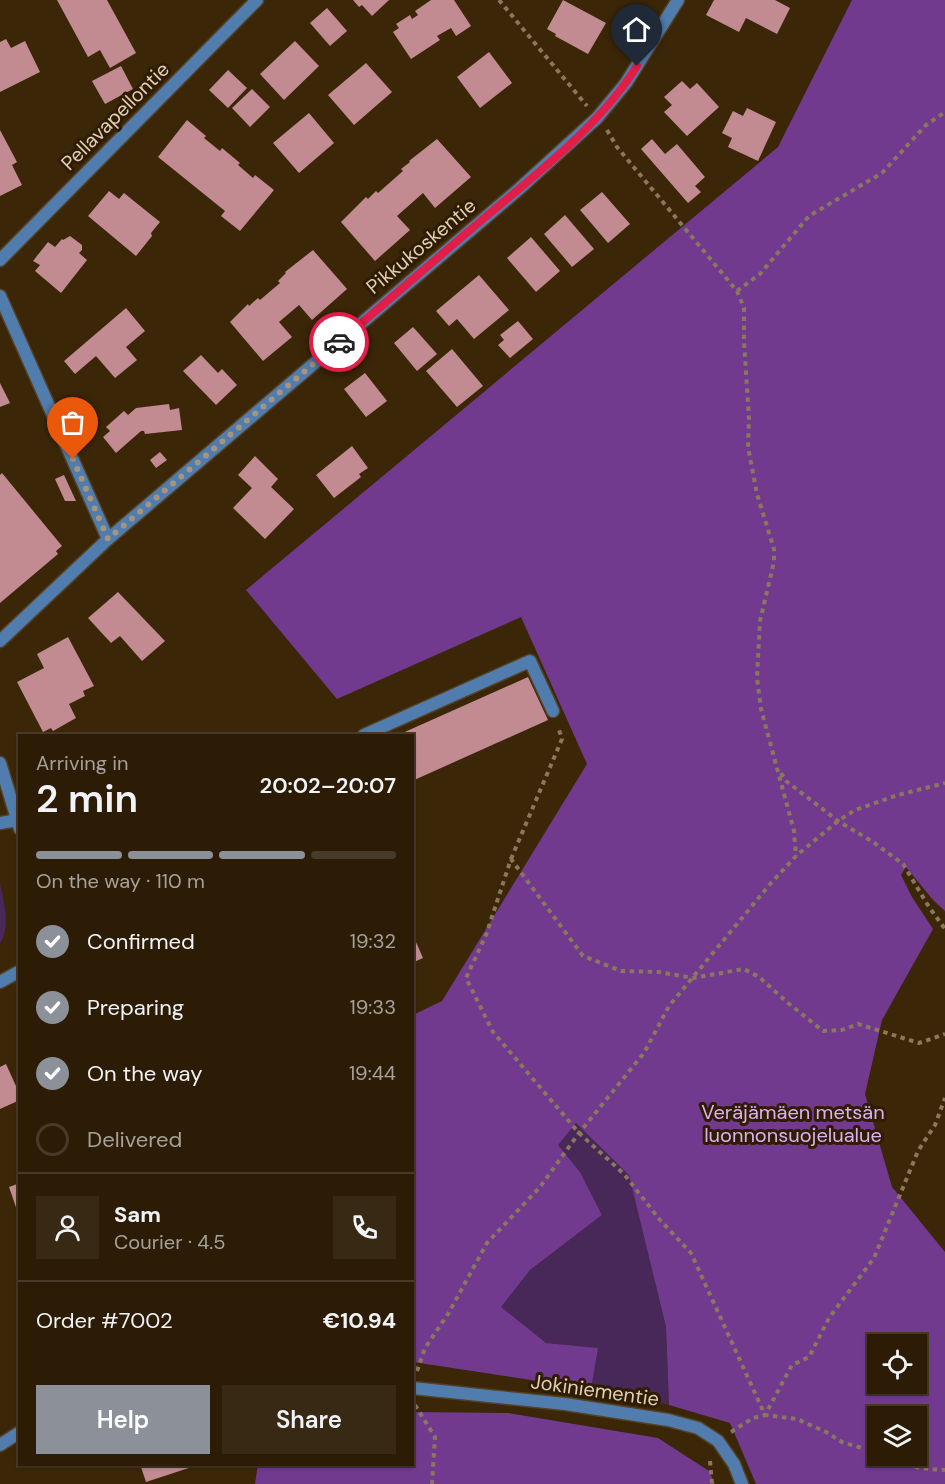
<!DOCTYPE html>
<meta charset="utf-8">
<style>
:root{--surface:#2c1c06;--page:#382914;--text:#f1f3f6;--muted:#a6a19b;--line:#483a28;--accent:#8c9099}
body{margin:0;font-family:"DM Sans",sans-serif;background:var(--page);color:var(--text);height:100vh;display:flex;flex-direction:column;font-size:22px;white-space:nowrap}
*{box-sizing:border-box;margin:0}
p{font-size:20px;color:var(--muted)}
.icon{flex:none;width:33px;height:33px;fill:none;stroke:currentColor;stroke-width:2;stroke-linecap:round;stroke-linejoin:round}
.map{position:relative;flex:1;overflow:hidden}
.details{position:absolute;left:18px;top:734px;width:396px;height:732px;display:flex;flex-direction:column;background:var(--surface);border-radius:0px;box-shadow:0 2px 4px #0004,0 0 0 2px var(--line)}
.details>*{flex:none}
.fabs{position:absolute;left:867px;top:1334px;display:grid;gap:12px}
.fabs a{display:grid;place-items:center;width:60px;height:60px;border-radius:0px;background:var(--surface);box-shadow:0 2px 4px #0004,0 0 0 2px var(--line);font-size:30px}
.pin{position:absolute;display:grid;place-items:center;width:51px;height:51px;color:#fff;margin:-62px -26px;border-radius:50% 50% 50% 0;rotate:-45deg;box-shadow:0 0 6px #0007}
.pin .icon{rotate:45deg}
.courier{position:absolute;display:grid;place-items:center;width:60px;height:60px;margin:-30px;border:4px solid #e11d48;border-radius:50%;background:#fff;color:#222;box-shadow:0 2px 8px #0007}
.headline em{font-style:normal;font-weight:600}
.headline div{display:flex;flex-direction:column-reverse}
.headline{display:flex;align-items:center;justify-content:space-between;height:102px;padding:0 18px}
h1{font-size:39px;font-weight:600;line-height:45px}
.bar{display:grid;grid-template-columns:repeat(4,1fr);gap:9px 6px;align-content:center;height:72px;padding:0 18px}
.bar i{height:8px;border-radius:4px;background:var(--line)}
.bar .active{background:var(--accent)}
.bar p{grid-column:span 4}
.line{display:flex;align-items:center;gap:15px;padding:0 18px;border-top:2px solid var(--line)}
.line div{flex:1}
.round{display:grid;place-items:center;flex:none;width:63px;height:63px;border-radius:0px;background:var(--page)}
ol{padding:0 18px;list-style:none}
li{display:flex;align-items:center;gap:18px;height:66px}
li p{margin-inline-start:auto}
li .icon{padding:6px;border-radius:50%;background:var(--accent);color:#fff;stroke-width:4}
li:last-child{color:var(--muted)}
li i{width:33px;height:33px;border:3px solid var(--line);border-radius:50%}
.button{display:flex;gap:12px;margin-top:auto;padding:12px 18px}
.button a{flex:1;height:69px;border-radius:0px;background:var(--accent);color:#fff;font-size:24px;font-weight:600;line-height:69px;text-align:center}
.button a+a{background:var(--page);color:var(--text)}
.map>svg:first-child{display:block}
.green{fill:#472858}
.forest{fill:#713a8f;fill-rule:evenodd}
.building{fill:#c18b91}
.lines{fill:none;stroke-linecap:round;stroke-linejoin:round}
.service-casing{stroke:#554125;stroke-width:15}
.minor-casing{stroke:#554125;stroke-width:15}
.tertiary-casing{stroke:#554125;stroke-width:15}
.path{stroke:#8a775e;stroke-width:4;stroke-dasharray:4.5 4.5;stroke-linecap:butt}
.service{stroke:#507dae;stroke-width:12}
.minor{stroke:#507dae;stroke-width:12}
.tertiary{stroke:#507dae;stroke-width:12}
.done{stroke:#a6947c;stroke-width:6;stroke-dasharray:0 10.8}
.route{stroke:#e11d48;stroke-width:8}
.labels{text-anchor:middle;stroke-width:6;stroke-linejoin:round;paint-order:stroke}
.street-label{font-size:20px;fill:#e0cfbb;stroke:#301c00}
.park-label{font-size:20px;fill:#dab1f5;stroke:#301c00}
</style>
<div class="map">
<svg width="945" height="1484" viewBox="0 0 945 1484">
<rect width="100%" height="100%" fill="#3b2608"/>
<g class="green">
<path d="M0 883C4 904 11 925 0 944Z"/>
<polygon points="576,1123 629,1174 666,1327 669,1405 591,1389 597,1348 546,1343 500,1307 530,1270 602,1215 580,1172 557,1145"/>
</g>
<g class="forest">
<path d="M852 0H945V911L933 900 906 867 901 875 912 897 933 929 882 1020 865 1094 892 1187 945 1252V1484H756L730 1423 669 1405 666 1327 629 1175 576 1123 558 1145 580 1172 602 1215 530 1270 501 1307 546 1343 598 1348 591 1389 413 1362V1015L442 1001 587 764 521 617 337 699 246 590 778 147ZM878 1344H916V1383H878ZM878 1416H916V1455H878Z"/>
<polygon points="413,1412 508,1413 658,1438 709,1471 715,1484 255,1484 258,1464 412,1464"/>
</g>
<g class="building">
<polygon points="57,0 107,0 136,53 110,68 100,50 88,57"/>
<polygon points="353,0 389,0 372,16 362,5 359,7"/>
<polygon points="431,0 454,0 471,26 456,36 451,28 437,36 440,40 411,59 393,32 399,28 396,24 410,15 412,19 418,15 415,11"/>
<polygon points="563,0 606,23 588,54 555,36 556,34 547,29"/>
<polygon points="714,0 775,0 790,8 777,34 746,18 739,32 706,15"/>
<polygon points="327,8 347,31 330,46 310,23"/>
<polygon points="6,39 11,48 25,41 40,72 0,92 0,42"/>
<polygon points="295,41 319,66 284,100 260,74"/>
<polygon points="489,52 512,83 480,108 457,77"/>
<polygon points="366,63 392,92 354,125 328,95"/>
<polygon points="121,66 133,89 105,104 92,81"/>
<polygon points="228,70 247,88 228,108 209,90"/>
<polygon points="682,81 690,89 697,83 719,107 687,136 664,112 672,105 664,97"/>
<polygon points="252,89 270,107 250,127 232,108"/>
<polygon points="747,108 776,122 758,161 728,147 732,138 722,133 733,111 743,116"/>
<polygon points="309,113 334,143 299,173 273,143"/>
<polygon points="187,120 206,136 204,138 220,151 222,148 240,163 238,165 253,178 255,175 274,190 240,231 221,216 225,211 158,157"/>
<polygon points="0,130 17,162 12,165 22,185 0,196"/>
<polygon points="437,139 471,177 435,208 423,193 397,216 410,230 375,261 341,222 366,197 368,199 376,191 378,193 403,171 401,169 410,162 409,161"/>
<polygon points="652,139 665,154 677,144 705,177 695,186 701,192 688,203 641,149"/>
<polygon points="109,191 119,199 124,193 160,222 151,233 152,236 136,256 88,216"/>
<polygon points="602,192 630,224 608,243 580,210"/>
<polygon points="565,215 594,249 572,267 544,234"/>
<polygon points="70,236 82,245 82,250 79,253 87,260 61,293 35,271 40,265 33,261 48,242 55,247 62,239 63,240"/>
<polygon points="531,237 560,271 536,292 507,258"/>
<polygon points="313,250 347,289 312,320 299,305 279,322 292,337 263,361 230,322 248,304 249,306 258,298 260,300 280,283 278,281 286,273 285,272"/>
<polygon points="479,275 509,310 474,339 457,319 449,326 436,311"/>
<polygon points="126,308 145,331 126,347 137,360 115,378 96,356 75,374 64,361"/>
<polygon points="518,321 533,339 510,358 498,345 504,340 500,335"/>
<polygon points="413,327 437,354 417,371 394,343"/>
<polygon points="452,349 483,386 457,407 426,371"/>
<polygon points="201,355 218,373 222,369 237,385 216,405 183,371"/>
<polygon points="365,373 387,401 366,417 344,389"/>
<polygon points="0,383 10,403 0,407"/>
<polygon points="169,404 170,410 179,408 182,430 145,434 144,431 141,431 116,453 103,437 110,431 106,427 124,411 128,415 136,408"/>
<polygon points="352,446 368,468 359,474 361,477 334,498 316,475"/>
<polygon points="160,452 167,460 156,468 150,460"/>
<polygon points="255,456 278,479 271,487 294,509 265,539 233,508 252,488 238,475"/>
<polygon points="2,473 62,546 56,551 58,554 0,603 0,475"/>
<polygon points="64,475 76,501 65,501 55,479"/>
<polygon points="118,592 165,641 142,661 120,636 111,643 88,618"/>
<polygon points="68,637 94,686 83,691 85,696 69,704 76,718 53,731 51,728 43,732 17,682 44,668 37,654"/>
<polygon points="528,677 548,720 412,781 412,735 398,735"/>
<polygon points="412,933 423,958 412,963"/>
<polygon points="6,1064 20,1095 20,1100 0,1109 0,1067"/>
<polygon points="20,1183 20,1216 19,1216 9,1187"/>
<polygon points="140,1464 201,1464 146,1482"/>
</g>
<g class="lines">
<g class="service-casing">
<g id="service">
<polyline points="364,735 530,661 553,711"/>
<polyline points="0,823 18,820"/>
</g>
</g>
<g class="minor-casing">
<g id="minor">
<polyline points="0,260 257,0"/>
<polyline points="0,296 108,539"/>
<polyline points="0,641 108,539 519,189 597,118 626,83 678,0"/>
<polyline points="412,1388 565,1404 668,1420 698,1428 718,1441 734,1464 742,1484"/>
<polyline points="0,1445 20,1432"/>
</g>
</g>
<g class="tertiary-casing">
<g id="tertiary">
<polyline points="0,763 20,829"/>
<polyline points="0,982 20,971"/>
</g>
</g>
<g class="path">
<polyline points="499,0 587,106"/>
<polyline points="607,130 617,147 737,291 744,308 744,342 749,418 748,447 757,494 774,549 774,562 760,621 757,678 761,709 794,831 796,856"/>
<polyline points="737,291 760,274 809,216 882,173 926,125 945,112"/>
<polyline points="781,773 786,781 838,821 873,842 903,864 929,907 945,929"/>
<polyline points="511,859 562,739 558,727"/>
<polyline points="417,1371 425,1348 448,1314 487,1243 540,1187 579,1133 644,1053 669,1006 771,883 796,856 838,821 855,810 898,795 945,783"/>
<polyline points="415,1405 435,1437 432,1484"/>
<polyline points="731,1432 753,1418 765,1415 792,1365 809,1357 829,1318 874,1258 918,1151 935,1125 945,1098"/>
<polyline points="878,1453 842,1442 826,1432 797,1419 765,1415 691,1253 660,1220 624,1174 579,1133 493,1032 466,978 486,935 511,859 583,956 621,971 659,972 693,978 744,969 759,977 788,1003 823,1031 842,1030 858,1024 919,1043 945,1034"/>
<path d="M881 1455C904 1466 919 1469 945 1470"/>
<polyline points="710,1461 712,1484"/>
</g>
<use href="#service" class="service"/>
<use href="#minor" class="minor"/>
<use href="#tertiary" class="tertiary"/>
</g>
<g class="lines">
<polyline class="done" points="73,459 108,539 339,342"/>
<path class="route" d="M339 342C389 300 438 257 489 214 540 171 601 124 637 66"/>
</g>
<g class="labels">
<g class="street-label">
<text transform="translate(115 116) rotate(-45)" y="7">Pellavapellontie</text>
<text transform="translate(421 246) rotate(-40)" y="7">Pikkukoskentie</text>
<text transform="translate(595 1390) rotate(8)" y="7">Jokiniementie</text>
</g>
<g class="park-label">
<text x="793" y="1119">Veräjämäen metsän<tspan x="793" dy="23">luonnonsuojelualue</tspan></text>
</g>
</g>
</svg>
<div class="fabs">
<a><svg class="icon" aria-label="locate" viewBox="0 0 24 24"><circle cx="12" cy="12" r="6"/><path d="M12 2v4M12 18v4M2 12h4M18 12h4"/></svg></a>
<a><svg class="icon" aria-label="layers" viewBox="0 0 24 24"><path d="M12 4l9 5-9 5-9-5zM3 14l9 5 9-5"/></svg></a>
</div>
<div class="pin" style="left:73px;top:459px;background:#ea580c"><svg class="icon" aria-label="bag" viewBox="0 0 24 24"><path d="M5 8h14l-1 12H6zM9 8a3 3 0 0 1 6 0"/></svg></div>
<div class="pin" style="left:637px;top:66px;background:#1f2937"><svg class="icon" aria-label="home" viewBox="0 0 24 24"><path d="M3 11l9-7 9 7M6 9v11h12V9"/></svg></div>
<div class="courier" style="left:339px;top:342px"><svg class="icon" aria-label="car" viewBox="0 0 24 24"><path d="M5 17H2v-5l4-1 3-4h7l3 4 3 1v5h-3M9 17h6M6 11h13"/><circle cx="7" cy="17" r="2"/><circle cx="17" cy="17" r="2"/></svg></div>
<section class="details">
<div class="headline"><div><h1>2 min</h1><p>Arriving in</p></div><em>20:02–20:07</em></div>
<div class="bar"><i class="active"></i><i class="active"></i><i class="active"></i><i></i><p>On the way · 110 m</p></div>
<ol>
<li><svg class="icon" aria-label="check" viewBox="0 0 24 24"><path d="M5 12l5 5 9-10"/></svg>Confirmed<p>19:32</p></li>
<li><svg class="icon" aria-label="check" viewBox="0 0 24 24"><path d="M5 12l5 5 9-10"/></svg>Preparing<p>19:33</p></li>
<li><svg class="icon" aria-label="check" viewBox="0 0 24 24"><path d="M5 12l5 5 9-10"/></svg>On the way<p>19:44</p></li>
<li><i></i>Delivered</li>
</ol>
<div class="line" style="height:108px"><a class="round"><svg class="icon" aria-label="person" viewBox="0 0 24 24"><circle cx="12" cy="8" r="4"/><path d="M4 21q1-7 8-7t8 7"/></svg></a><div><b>Sam</b><p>Courier · 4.5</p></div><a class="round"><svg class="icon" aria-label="phone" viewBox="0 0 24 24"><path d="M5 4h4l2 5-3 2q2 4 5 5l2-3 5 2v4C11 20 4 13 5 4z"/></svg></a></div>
<div class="line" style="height:78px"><div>Order #7002</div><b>€10.94</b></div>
<div class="button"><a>Help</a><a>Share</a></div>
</section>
</div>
